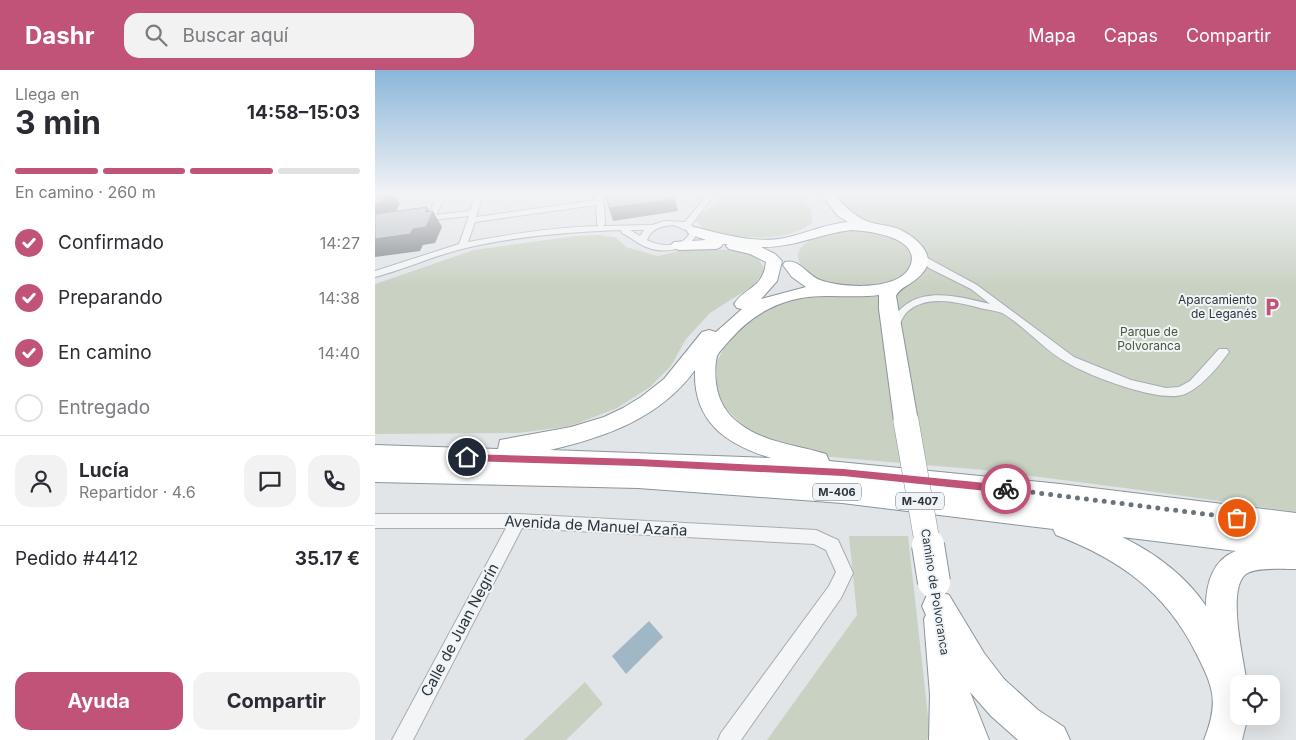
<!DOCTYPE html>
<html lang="es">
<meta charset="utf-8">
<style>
:root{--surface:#fff;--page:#f2f2f3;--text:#2b2b33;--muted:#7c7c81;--line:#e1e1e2;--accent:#c05377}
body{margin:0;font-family:Inter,sans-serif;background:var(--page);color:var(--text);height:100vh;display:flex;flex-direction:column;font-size:19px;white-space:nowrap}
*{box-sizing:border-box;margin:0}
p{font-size:16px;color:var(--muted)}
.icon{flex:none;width:28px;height:28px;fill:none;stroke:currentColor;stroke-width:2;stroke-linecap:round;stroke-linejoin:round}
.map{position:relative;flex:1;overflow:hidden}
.drawer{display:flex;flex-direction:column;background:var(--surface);width:375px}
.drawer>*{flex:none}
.buttons{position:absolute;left:855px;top:605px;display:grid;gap:10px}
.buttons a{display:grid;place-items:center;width:50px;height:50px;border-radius:10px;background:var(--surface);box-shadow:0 5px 20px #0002;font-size:25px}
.pin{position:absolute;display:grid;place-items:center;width:42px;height:42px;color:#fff;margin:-21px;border:2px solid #fff;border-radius:50%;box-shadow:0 1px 5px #0007}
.courier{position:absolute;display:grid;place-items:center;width:50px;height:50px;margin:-25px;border:4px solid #c05377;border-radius:50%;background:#fff;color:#222;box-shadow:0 1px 6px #0007}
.headline em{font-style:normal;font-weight:700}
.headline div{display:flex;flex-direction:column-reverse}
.headline{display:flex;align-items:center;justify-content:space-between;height:85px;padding:0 15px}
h1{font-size:32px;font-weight:700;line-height:38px}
.bar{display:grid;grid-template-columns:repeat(4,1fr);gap:8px 5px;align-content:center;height:60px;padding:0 15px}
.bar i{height:6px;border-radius:4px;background:var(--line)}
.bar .active{background:var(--accent)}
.bar p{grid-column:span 4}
.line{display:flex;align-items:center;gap:12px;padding:0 15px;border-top:1px solid var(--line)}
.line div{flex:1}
.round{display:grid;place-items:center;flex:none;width:52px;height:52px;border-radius:15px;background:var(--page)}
ol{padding:0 15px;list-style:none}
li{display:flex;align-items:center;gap:15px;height:55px}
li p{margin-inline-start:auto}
li .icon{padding:5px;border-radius:50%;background:var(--accent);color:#fff;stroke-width:4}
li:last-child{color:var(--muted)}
li i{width:28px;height:28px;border:2px solid var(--line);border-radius:50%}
.action{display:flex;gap:10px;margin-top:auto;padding:10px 15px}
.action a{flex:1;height:58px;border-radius:15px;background:var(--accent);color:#fff;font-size:20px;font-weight:700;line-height:58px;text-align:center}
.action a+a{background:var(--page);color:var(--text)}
header{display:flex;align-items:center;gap:30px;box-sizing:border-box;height:70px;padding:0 25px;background:var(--accent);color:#fff}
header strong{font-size:24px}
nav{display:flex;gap:28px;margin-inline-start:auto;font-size:18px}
.search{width:350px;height:45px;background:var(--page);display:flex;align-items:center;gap:12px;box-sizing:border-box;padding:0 18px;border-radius:15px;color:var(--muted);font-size:19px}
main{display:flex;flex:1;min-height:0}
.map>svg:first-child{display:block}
.green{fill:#c9d1c3}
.water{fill:#a0b8c5}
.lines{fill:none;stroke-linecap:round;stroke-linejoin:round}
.street-casing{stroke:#a7adb2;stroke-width:2}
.highway-casing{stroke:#8a959d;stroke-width:2}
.street{fill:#f3f5f7;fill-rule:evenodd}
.highway{fill:#fff;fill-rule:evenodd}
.highway-bridge-far1-casing{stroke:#8a959d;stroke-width:26;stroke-linecap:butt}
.highway-bridge-casing{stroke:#8a959d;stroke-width:34;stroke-linecap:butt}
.highway-bridge-far1{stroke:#fff;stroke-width:25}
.highway-bridge{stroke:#fff;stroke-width:32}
.shaded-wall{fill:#828689}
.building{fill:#b9bfc4;stroke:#828689}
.route{fill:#c05377}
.done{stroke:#6b737a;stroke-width:5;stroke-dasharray:0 9}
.labels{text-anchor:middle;stroke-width:4;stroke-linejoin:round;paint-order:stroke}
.shield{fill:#f0f4f6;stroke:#666e75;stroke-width:1}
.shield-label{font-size:11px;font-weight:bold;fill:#2b353e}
.poi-label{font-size:12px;fill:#2b353e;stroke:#f0f4f6;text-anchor:end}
.park-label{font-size:12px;fill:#45583a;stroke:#f0f4f6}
.street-label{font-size:12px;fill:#2b353e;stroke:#f0f4f6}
.near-street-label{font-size:15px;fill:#2b353e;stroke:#f0f4f6}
</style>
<header>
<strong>Dashr</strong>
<div class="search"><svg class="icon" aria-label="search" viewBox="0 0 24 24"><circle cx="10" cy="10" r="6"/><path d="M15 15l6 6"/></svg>Buscar aquí</div>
<nav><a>Mapa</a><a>Capas</a><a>Compartir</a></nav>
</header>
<main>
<section class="drawer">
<div class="headline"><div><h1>3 min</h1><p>Llega en</p></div><em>14:58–15:03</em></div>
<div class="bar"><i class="active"></i><i class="active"></i><i class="active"></i><i></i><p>En camino · 260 m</p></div>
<ol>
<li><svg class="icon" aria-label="check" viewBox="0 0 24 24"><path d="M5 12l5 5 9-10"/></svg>Confirmado<p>14:27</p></li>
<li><svg class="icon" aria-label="check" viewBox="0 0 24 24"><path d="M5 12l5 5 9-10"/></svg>Preparando<p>14:38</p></li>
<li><svg class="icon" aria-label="check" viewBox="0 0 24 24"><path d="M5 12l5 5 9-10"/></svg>En camino<p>14:40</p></li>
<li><i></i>Entregado</li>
</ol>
<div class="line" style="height:90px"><a class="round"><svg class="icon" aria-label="person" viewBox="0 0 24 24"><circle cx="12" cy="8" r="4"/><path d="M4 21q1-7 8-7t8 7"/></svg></a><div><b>Lucía</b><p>Repartidor · 4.6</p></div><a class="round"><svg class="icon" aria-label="chat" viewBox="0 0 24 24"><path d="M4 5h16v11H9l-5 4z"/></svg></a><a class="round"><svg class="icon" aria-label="phone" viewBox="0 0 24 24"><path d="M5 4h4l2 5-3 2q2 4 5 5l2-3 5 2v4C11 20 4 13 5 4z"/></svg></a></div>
<div class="line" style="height:65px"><div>Pedido #4412</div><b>35.17 €</b></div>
<div class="action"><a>Ayuda</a><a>Compartir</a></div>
</section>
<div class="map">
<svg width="921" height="670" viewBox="0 0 921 670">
<rect width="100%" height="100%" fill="#e1e5e8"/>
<g class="green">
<path d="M355 123H424L436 140 437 153C408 175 366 166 333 163L319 149Z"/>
<path d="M459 123H921V442L773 421 609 400 444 386 379 366 342 330V292L356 263 390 240 422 229 456 225 496 227 530 218 548 204 554 186C541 164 513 163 491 152 477 144 469 135 459 123Z"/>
<path d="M475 160C492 160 546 166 536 195 526 222 466 218 444 210 436 206 428 201 425 193 413 169 461 162 475 160Z"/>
<polygon points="223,165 240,167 251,177 283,186 313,179 361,180 382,186 390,200 379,215 335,243 311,269 296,296 275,317 242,338 196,356 143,363 0,364 0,214 99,180 200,166"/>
<polygon points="474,466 533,466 555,664 552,670 392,670 482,545"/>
<polygon points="210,612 228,634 191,670 149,670"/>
</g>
<polygon class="water" points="274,551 288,567 251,604 237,586"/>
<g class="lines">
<g class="street-casing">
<g id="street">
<path d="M64 123H72L61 145 95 141 101 123H109L101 147 221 130 220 123H228L230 154 228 156 277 155 290 151 310 152 334 123H341L316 155 323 161C317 181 288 184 271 177 263 174 256 167 247 163L246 160C194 162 142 166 91 178 60 185 31 199 0 207V201L84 174 94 146 46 151 42 149 53 146ZM221 135 222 154 224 156C180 157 137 164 93 172L100 152ZM299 155 315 162C309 178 284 177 272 170 277 158 286 156 299 155ZM255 160H269L265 166Z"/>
<path d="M545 184 602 215 699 287 756 310 791 318 804 317 815 311 844 279H852L854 282C843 297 827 317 810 324 787 334 713 306 691 292 668 279 650 256 627 243 622 241 615 240 609 239 586 233 552 223 532 242 527 247 525 255 521 261H513L512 259C533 213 575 224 615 234L596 219 554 198 541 187Z"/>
<polygon points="0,444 143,444 441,460 463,470 478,503 466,528 366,670 343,670 346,663 454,516 461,502 451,480 439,474 147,458 38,670 17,670 131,458 0,458"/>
</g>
</g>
<g class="highway-casing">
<g id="highway">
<path d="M445 123H458C469 135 479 147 494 152 503 155 512 155 521 158 534 163 560 180 551 198 542 214 526 215 521 226L543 351 539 357 531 359 523 357 519 351 504 239V225C475 229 446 222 417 230 391 237 371 251 354 271 350 276 345 280 342 286 340 294 340 304 341 313 343 330 351 344 365 354 390 373 422 375 451 384L454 391 685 414 921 443V499C909 499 881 497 871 504 851 519 869 591 872 614H864V646H873L867 670H829C844 632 839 618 821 583 791 522 744 489 681 465L678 459 467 433 263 418 0 412V375L123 379 125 370 196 357 229 347 248 338 266 327 289 309 327 262 334 260 341 262 367 239 362 238 359 234C371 216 388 219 391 192L375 184 354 179 351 176 352 174H348L346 177 341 179 304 180 299 178 296 175 299 172 331 170 314 164 312 161 314 158 319 157C348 164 383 175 414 167 434 162 452 154 473 152L463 146ZM477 160C494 161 544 167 536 194 527 222 466 218 445 210 432 205 424 188 410 192L408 195 417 207 431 217 386 229 402 211 407 191 400 184 386 177C419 178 446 163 477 160ZM320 300C318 352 351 374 396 388L175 380C231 367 285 348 320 300ZM747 467 861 481C838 489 831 514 831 536 810 505 780 483 747 467Z"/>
<polygon points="563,521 574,525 609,583 629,609 663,640 689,657 695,670 643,670 616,646 595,622 614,670 554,670 555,625 549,549 551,545 547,536 552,525"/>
</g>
</g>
<use href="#street" class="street"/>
<use href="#highway" class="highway"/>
<g class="highway-bridge-far1-casing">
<polyline id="highway-bridge-far1" points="531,351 553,477"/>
</g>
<g class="highway-bridge-casing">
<polyline id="highway-bridge" points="553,475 559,512"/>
</g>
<use href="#highway-bridge-far1" class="highway-bridge-far1"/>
<use href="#highway-bridge" class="highway-bridge"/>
</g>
<g class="shaded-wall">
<polygon points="12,123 18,123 25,134 16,149 0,152 0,134"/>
<polygon points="300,129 303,141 238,151 234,138"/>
<polygon points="52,137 56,144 58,141 67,157 60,173 48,175 45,181 0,187 0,169 38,159 51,142"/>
</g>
<g class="building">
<polygon points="0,123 12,123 6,133 0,134"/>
<polygon points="231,123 298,123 300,129 234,138"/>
<polygon points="52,137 51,142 58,141 51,157 38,159 35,164 0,169 0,144"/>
</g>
<linearGradient id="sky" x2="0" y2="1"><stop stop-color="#8bb6da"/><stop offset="0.57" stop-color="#f2f3f5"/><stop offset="1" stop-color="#f2f3f5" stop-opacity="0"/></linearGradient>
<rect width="921" height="217" fill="url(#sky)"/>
<polygon class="route" points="92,384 263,389 468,399 631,415 636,419 631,423 468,406 263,396 92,391 87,387"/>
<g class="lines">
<polyline class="done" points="631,419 862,448"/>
</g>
<defs>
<g id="parking-bare" transform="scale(1.5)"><path d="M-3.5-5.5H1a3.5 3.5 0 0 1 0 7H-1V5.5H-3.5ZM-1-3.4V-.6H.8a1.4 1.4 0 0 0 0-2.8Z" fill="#c05377" stroke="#f0f4f6" stroke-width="2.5" paint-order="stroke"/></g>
</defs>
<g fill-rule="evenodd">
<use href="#parking-bare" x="897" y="237"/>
</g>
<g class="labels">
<g class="shield">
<rect x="438" y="413.5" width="48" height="17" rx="4"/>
<rect x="521" y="422.5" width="48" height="17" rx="4"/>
</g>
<g class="shield-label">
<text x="462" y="426">M-406</text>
<text x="545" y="435">M-407</text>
</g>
<g class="poi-label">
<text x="882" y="234">Aparcamiento<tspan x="882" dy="14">de Leganés</tspan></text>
</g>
<g class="park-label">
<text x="774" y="266">Parque de<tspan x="774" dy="14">Polvoranca</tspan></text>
</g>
<g class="street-label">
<text transform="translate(560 522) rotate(81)" y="4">Camino de Polvoranca</text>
</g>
<g class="near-street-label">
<text transform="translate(221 456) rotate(3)" y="5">Avenida de Manuel Azaña</text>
<text transform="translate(85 560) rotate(-62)" y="5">Calle de Juan Negrín</text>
</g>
</g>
</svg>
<div class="buttons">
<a><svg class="icon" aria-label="locate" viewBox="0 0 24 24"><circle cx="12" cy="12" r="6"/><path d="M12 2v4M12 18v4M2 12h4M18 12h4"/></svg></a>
</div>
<div class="pin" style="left:862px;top:448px;background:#ea580c"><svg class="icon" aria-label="bag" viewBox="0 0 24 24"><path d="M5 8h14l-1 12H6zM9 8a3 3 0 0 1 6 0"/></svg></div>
<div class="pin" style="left:92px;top:387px;background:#1f2937"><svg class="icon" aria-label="home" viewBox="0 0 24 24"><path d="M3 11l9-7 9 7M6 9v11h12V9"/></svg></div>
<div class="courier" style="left:631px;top:419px"><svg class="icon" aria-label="bike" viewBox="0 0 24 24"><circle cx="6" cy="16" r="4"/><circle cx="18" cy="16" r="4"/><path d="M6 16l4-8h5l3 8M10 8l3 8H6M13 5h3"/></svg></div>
</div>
</main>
